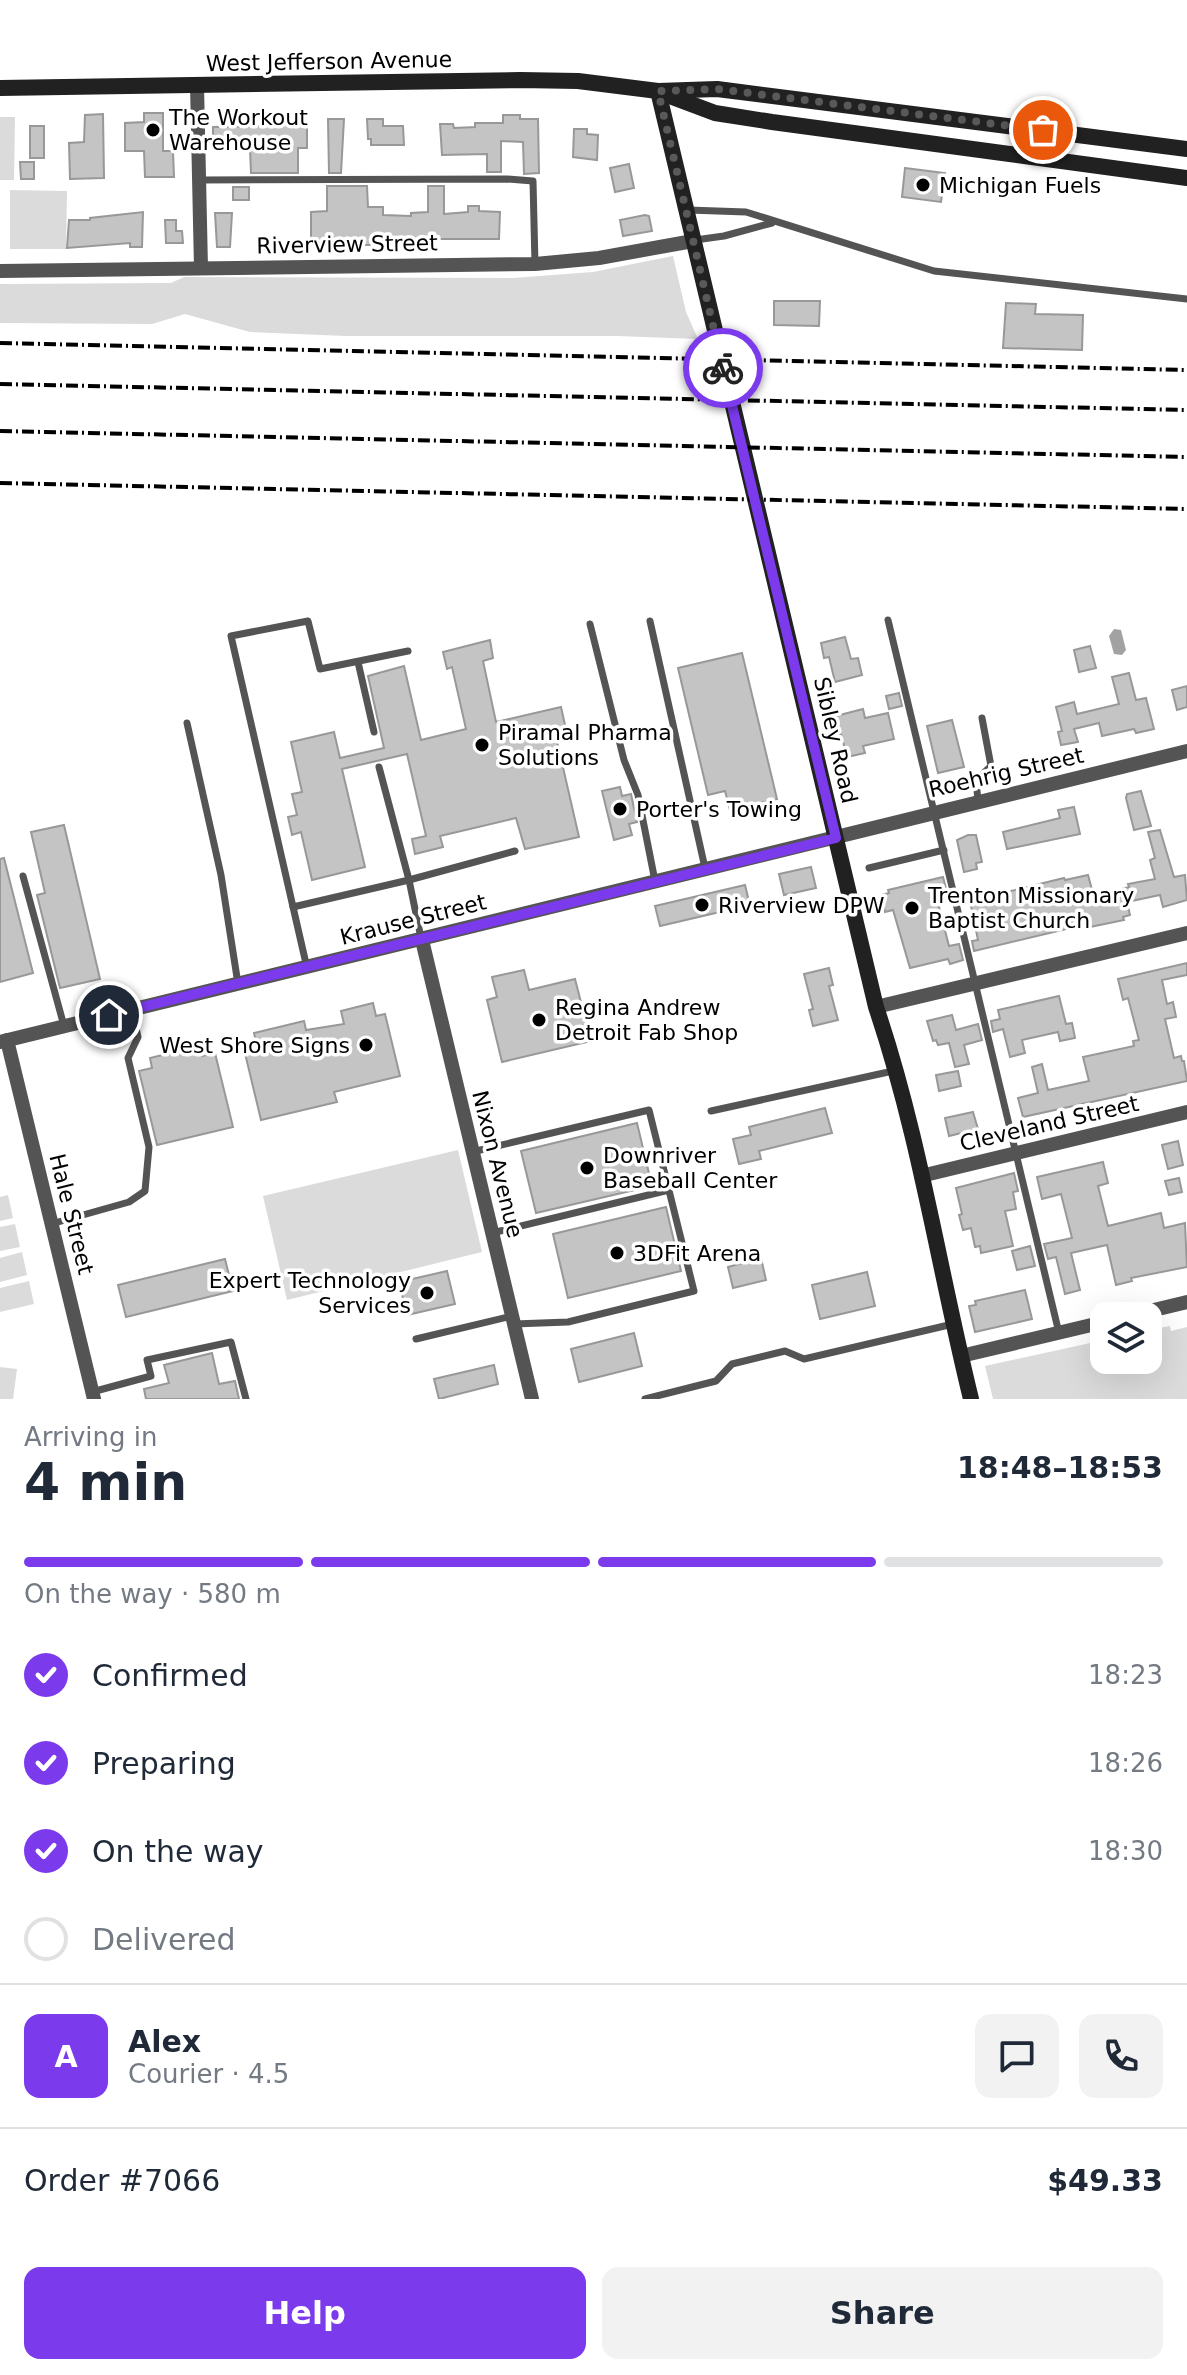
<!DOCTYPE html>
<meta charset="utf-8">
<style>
:root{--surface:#fff;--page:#f2f2f3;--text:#1f2937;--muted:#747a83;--line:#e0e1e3;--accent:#7c3aed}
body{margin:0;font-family:"DejaVu Sans",sans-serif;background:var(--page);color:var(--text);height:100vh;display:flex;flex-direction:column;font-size:30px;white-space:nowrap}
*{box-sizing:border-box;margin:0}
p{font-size:26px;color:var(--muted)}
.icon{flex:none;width:44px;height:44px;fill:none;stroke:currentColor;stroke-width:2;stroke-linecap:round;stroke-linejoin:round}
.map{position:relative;height:1399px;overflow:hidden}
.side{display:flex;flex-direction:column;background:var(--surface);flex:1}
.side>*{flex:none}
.buttons{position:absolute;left:1090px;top:1302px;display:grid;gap:16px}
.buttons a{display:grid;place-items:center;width:72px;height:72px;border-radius:16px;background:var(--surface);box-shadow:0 8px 32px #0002;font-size:40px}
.pin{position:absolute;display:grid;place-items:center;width:68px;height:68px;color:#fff;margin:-34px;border:4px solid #fff;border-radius:50%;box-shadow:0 2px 8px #0007}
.courier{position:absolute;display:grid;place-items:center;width:80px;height:80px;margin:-40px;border:6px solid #7c3aed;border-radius:50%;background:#fff;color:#222;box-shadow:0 2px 10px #0007}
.head em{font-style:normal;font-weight:700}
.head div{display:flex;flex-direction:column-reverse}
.head{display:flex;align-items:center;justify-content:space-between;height:136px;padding:0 24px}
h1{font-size:52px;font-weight:700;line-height:60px}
.bar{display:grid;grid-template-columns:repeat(4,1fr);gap:12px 8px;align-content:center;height:96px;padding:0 24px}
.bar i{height:10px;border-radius:6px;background:var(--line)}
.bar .current{background:var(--accent)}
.bar p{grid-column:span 4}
.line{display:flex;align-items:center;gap:20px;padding:0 24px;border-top:2px solid var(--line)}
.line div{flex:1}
.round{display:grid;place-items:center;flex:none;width:84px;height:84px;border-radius:16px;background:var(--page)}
ol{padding:0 24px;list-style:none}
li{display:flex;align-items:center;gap:24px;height:88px}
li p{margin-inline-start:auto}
li .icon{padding:8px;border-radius:50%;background:var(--accent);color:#fff;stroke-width:4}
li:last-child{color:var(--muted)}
li i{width:44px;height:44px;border:4px solid var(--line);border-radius:50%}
.primary-button{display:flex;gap:16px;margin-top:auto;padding:16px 24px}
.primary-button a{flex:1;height:92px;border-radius:16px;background:var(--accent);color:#fff;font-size:32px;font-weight:700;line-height:92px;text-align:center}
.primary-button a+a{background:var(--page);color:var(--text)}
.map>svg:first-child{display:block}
.green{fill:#dbdbdb}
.water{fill:#a2a2a2}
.building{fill:#c4c4c4;stroke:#989898;stroke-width:2}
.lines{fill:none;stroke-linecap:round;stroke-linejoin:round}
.service{stroke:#545454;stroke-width:7}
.minor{stroke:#545454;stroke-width:14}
.secondary{stroke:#212121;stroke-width:16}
.rail{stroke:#000;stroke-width:4;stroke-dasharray:12 4 2 4;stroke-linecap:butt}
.done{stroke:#595959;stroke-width:8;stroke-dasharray:0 14.4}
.route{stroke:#7c3aed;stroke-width:10}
.poi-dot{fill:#000;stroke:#fff;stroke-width:3}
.labels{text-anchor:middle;stroke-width:7;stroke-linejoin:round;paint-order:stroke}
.street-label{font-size:22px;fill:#000;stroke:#fff}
.poi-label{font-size:22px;fill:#000;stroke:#fff;text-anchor:start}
</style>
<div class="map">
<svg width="1187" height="1399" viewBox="0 0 1187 1399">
<rect width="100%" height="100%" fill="#fff"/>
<g class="green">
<polygon points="0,117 15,117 14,180 0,180"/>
<polygon points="10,190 67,191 66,249 10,249"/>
<polygon points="673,256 686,312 698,339 617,336 346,336 250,332 185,314 152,324 0,323 0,284 171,283 184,277 513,278 593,272"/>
<polygon points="458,1150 482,1252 287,1300 263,1196"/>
<polygon points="8,1195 13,1218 0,1221 0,1197"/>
<polygon points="15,1224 20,1247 0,1251 0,1227"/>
<polygon points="22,1252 27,1275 0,1282 0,1258"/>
<polygon points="29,1281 34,1304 0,1312 0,1288"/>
<polygon points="1170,1326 1171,1331 1187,1327 1187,1399 993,1399 985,1366 1104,1340 1104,1360 1148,1360 1148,1330"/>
<polygon points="0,1367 17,1369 13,1399 0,1399"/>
</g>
<polygon class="water" points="1114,629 1121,630 1126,650 1122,655 1114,654 1109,636"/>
<g class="building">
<polygon points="144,113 163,113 163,151 173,151 174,177 145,177 144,151 125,151 125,123 144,122"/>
<polygon points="103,114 104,178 70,179 69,143 84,142 85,115"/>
<polygon points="503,115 520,115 520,119 538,119 539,173 524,174 523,142 501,141 501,172 487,172 487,154 442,155 440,124 453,124 454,128 475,127 475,123 503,123"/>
<polygon points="328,119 344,119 341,173 329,173"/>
<polygon points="367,119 383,119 383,126 403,126 404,145 371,145 371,139 368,139"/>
<polygon points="270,124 307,124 307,148 298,148 298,173 251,173 250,149 213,149 213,127 270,126"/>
<rect x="30" y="126" width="14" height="32"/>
<polygon points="574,129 587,129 587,134 598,135 597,160 573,157"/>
<polygon points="20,162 34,162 34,179 21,179"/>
<polygon points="629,164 634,188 615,192 610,168"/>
<polygon points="905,168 945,173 941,202 902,197"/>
<polygon points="327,186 367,186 368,207 383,207 383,215 411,216 411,213 428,212 428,186 444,186 444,214 468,212 468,206 479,206 479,211 500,212 499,239 426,239 426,243 386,245 311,245 311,212 327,211"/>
<rect x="233" y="187" width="16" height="13"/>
<polygon points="143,212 142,247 130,247 130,243 67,248 69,220 90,220 90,218"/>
<polygon points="215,213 232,213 230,247 217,247"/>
<polygon points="645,215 649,216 652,231 623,236 620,220"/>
<polygon points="165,220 176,220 176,231 182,231 183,243 166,243"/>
<polygon points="774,301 820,301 819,326 774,325"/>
<polygon points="1006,303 1036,304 1035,314 1083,315 1082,350 1003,348"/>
<polygon points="845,637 851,659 858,658 862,675 835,682 829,657 824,658 821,643"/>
<polygon points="490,640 493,658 483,661 496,722 561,707 567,734 556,737 579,837 525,849 516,818 440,836 443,847 415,854 412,839 426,836 407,754 342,769 365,867 312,880 301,832 292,835 288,817 297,815 292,794 302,792 291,742 334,732 340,758 384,748 368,676 404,666 421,740 466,729 452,667 447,669 443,652"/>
<polygon points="1090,646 1096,668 1079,672 1074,650"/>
<polygon points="742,653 777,799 730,810 725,791 708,795 678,668"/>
<polygon points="1129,673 1136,700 1146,698 1154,729 1136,733 1134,729 1102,736 1099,723 1074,729 1078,742 1061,745 1058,732 1062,731 1056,707 1074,702 1077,714 1119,704 1112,677"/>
<polygon points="1187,686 1187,707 1177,710 1172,690"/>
<polygon points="899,693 902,706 889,709 886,696"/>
<polygon points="863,709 865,718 888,713 894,739 863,746 865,753 847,757 841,734 836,735 832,717"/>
<polygon points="952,720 964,767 938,773 927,726"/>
<polygon points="620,787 622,796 631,794 637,822 629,824 632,835 614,840 602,791"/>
<polygon points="1141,791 1151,826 1134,830 1126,798 1127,794"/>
<polygon points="1074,807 1080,834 1007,849 1003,832 1060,818 1058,810"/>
<polygon points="64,825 100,979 60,988 37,895 45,893 31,832"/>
<polygon points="1160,830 1174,877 1185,875 1187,900 1163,907 1160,895 1127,902 1130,915 1123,917 1124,920 1080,929 1079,926 974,951 972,941 978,940 970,901 1064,878 1065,880 1088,875 1094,897 1129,887 1128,884 1155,879 1150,860 1155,858 1148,832"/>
<polygon points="968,835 976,835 982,862 976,863 977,869 964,872 957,840"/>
<polygon points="4,858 33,973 0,982 0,859"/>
<polygon points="811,867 816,888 784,895 779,874"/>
<polygon points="943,877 949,900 938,903 949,946 959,944 963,960 950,964 948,959 910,968 893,910 885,912 881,895 889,893 888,890"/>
<polygon points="745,885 750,905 660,926 655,906"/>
<polygon points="1187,963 1187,975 1162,980 1167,1004 1173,1002 1176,1017 1165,1019 1174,1058 1181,1056 1182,1061 1184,1061 1187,1081 1023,1117 1018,1098 1038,1093 1032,1067 1042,1064 1048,1090 1089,1081 1083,1057 1134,1046 1133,1041 1139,1040 1128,998 1123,1000 1118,979"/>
<polygon points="829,968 833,985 829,986 838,1020 813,1026 809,1010 813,1009 804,974"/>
<polygon points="524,970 529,990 575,979 591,1041 502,1062 487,1000 497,997 492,977"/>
<polygon points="1059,996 1066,1024 1072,1023 1075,1038 1060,1041 1058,1032 1022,1040 1025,1053 1010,1057 1003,1029 993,1032 991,1021 1000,1019 998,1010"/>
<polygon points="373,1003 376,1016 385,1014 400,1076 334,1092 337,1102 261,1120 243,1045 256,1042 254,1033 304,1021 306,1030 344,1024 341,1011"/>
<polygon points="952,1015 956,1030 978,1024 982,1040 964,1045 969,1064 955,1067 949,1043 938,1045 936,1040 933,1041 927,1021"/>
<polygon points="200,1046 202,1056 215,1053 233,1127 157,1145 139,1071 152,1068 150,1058"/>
<polygon points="958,1071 961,1086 939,1091 936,1075"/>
<polygon points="825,1108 832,1133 759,1151 761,1159 739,1164 733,1139 751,1135 749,1127"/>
<polygon points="973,1112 978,1129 949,1136 945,1118"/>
<polygon points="637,1123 652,1186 536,1213 521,1151"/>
<polygon points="1178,1141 1183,1165 1168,1169 1162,1145"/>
<polygon points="1103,1162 1108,1183 1098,1186 1108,1226 1161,1213 1164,1228 1185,1223 1187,1267 1131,1278 1132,1281 1116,1285 1107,1245 1071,1253 1080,1290 1065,1294 1056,1257 1048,1259 1044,1244 1072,1238 1061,1194 1042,1199 1037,1177"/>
<polygon points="1014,1173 1018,1191 1013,1192 1016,1209 1005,1211 1013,1246 981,1253 980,1246 975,1247 971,1228 963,1230 959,1215 962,1214 956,1188"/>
<polygon points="1179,1178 1182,1192 1169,1195 1165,1181"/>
<polygon points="666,1207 681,1271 568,1298 553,1234"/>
<polygon points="1030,1246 1035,1266 1017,1270 1012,1251"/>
<polygon points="761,1258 766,1280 733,1288 728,1267"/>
<polygon points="225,1259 233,1291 126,1317 118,1285"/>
<polygon points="447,1271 455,1304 407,1315 399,1282"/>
<polygon points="867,1272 875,1306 820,1319 812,1285"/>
<polygon points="1025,1290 1032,1319 975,1332 969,1306 976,1305 975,1301"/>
<polygon points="634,1333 642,1366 579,1382 571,1349"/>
<polygon points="212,1353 219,1384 235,1381 239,1399 146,1399 144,1389 169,1383 164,1365"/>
<polygon points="494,1365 498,1384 439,1399 434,1379"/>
</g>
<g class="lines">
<g class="service">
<polyline points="199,180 507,179 533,181 535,264"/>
<polyline points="688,210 746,212 934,271 1187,299"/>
<polyline points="695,240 724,236 772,223"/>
<polyline points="888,620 1059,1333"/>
<polyline points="650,621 705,868"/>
<polyline points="590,624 624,760 638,795 655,881"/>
<polyline points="358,662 374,732"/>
<polyline points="187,723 221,875 238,984"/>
<polyline points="978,801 976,780 991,766 982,718"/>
<polyline points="869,868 944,850"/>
<polyline points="23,876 64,1026"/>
<polyline points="293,907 409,880 379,767"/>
<polyline points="421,938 409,880 515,851"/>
<polyline points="307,968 231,636 308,621 320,669 408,651"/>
<polyline points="711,1111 893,1071"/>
<polyline points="472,1152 649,1110 694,1291 568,1322 514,1324"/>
<polyline points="51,1224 129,1202 145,1191 149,1147 128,1058 138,1037 132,1010"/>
<polyline points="492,1233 669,1190"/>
<polyline points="416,1339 512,1316"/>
<polyline points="92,1392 151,1376 147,1360 231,1342 246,1399"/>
<polyline points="645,1399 716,1381 732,1364 785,1351 804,1359 953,1324"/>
</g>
<g class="minor">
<polyline points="197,85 201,268"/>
<polyline points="0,271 535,264 599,258 693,241"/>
<polyline points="422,940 532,1399"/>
<polyline points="876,1007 1187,933"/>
<polyline points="7,1040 94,1399"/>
<polyline points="0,1042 1187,751"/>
<polyline points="921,1176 1187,1112"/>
<polyline points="1129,1316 1187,1302"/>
<polyline points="961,1356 1104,1322"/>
</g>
<g class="secondary">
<polyline points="0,88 520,80 578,81 658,91 717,89 1187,149"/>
<path d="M658 91 876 1007C919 1134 939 1269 971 1399"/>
<polyline points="667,95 715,113 772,122 1187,178"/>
</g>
<g class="rail">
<polyline points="0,343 1187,370"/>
<polyline points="0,384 1187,410"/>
<polyline points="0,431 1187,457"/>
<polyline points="0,483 1187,509"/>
</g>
</g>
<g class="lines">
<polyline class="done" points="723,368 658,91 717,89 1043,130"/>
<polyline class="route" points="109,1015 836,838 723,368"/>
</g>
<g class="poi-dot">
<circle cx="153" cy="130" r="8"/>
<circle cx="923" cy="185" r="8"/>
<circle cx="482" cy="745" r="8"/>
<circle cx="620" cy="809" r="8"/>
<circle cx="702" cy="905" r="8"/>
<circle cx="912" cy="908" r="8"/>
<circle cx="539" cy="1020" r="8"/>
<circle cx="366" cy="1045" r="8"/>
<circle cx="587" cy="1168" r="8"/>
<circle cx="617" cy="1253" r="8"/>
<circle cx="427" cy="1293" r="8"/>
</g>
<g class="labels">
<g class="street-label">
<text transform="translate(329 61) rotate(-1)" y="8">West Jefferson Avenue</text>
<text transform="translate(347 244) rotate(-1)" y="8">Riverview Street</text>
<text transform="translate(836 740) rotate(77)" y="8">Sibley Road</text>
<text transform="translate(1006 772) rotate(-13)" y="8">Roehrig Street</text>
<text transform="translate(413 919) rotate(-14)" y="8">Krause Street</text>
<text transform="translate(1049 1123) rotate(-13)" y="8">Cleveland Street</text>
<text transform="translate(498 1164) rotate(76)" y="8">Nixon Avenue</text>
<text transform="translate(72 1214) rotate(76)" y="8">Hale Street</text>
</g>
<g class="poi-label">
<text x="169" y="125">The Workout<tspan x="169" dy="25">Warehouse</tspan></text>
<text x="939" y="193">Michigan Fuels</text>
<text x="498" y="740">Piramal Pharma<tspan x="498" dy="25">Solutions</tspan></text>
<text x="636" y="817">Porter's Towing</text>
<text x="928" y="903">Trenton Missionary<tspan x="928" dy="25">Baptist Church</tspan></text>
<text x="718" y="913">Riverview DPW</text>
<text x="555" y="1015">Regina Andrew<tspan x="555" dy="25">Detroit Fab Shop</tspan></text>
<text x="350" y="1053" text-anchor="end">West Shore Signs</text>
<text x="603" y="1163">Downriver<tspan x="603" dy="25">Baseball Center</tspan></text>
<text x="633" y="1261">3DFit Arena</text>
<text x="411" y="1288" text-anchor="end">Expert Technology<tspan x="411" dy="25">Services</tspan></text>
</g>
</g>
</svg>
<div class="buttons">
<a><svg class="icon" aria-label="layers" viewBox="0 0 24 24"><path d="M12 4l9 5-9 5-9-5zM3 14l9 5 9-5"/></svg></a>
</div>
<div class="pin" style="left:1043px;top:130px;background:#ea580c"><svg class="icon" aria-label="bag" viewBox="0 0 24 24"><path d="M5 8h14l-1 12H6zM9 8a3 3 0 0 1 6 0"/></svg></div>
<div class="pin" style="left:109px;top:1015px;background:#1f2937"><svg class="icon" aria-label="home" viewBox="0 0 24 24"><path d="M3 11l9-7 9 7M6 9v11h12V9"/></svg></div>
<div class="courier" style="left:723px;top:368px"><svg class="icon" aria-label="bike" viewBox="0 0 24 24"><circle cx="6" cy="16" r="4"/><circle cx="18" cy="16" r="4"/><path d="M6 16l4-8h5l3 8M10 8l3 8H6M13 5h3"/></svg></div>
</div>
<section class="side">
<div class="head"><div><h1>4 min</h1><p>Arriving in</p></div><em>18:48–18:53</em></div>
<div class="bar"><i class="current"></i><i class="current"></i><i class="current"></i><i></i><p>On the way · 580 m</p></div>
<ol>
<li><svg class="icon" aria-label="check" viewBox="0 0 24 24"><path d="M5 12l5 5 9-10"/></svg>Confirmed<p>18:23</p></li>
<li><svg class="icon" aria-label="check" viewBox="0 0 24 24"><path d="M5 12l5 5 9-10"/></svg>Preparing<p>18:26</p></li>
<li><svg class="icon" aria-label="check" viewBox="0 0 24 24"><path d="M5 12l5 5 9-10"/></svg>On the way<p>18:30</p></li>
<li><i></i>Delivered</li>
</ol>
<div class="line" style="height:144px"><b class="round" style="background:var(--accent);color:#fff">A</b><div><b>Alex</b><p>Courier · 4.5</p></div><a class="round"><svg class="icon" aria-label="chat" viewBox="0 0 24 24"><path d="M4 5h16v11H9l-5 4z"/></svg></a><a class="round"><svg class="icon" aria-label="phone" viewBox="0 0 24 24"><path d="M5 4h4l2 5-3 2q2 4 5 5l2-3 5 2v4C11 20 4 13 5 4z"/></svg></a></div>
<div class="line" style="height:104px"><div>Order #7066</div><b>$49.33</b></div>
<div class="primary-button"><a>Help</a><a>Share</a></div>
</section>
